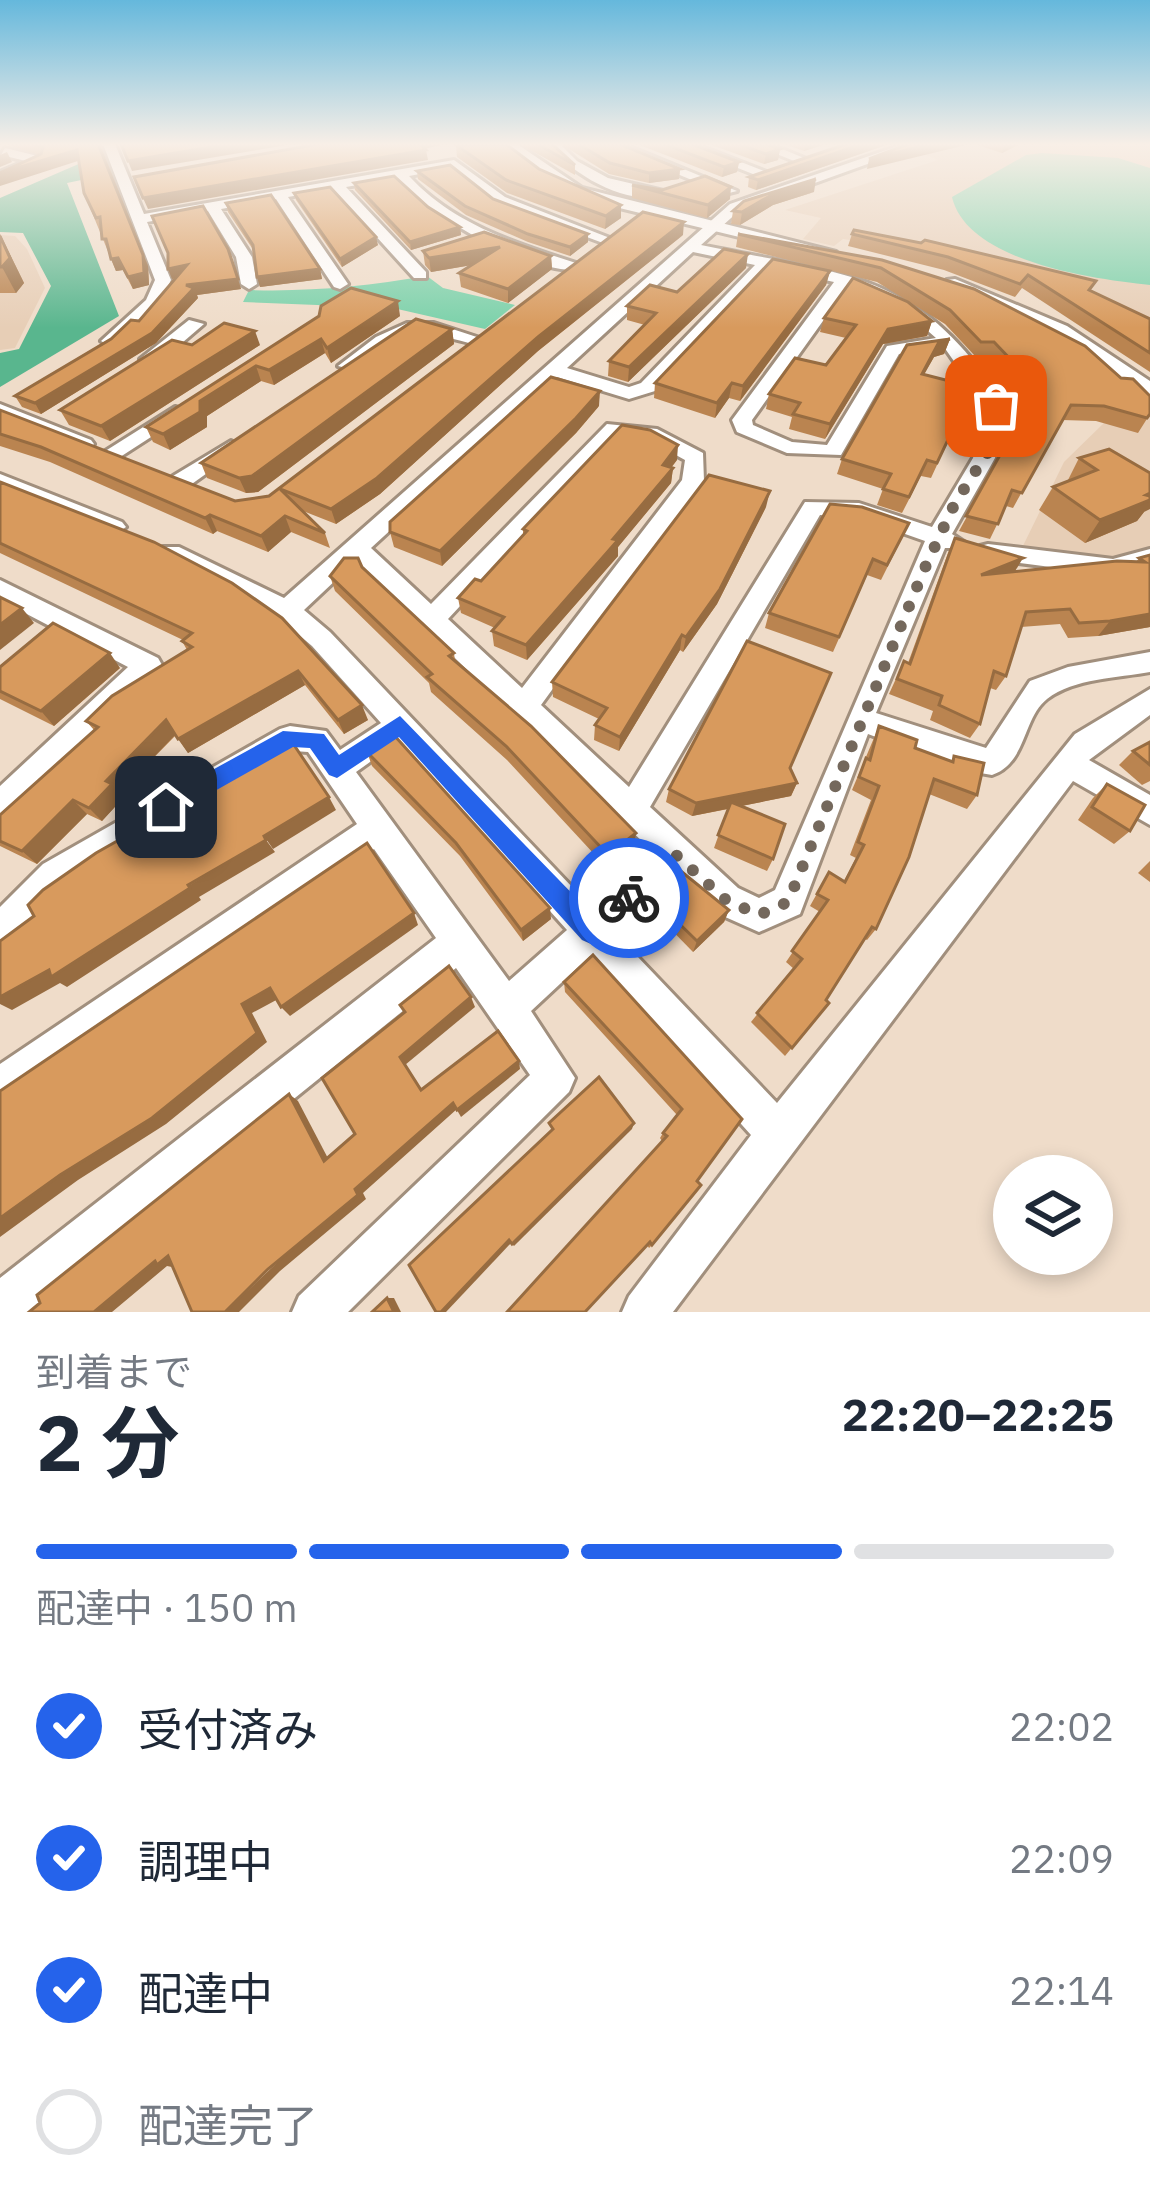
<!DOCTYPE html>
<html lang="ja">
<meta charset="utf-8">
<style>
:root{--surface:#fff;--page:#f2f2f3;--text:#1f2937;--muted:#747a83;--line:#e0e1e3;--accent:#2563eb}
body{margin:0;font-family:"IBM Plex Sans","Noto Sans JP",sans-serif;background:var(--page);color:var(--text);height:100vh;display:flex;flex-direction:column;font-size:45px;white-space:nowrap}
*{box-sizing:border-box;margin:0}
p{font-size:39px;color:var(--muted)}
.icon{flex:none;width:66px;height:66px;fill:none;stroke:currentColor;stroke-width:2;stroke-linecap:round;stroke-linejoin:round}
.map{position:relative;height:1312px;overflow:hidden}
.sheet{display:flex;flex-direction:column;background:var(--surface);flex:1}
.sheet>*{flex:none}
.controls{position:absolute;left:993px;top:1155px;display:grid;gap:24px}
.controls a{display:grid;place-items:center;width:120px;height:120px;border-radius:50%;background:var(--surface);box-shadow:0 6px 18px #0003;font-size:60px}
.pin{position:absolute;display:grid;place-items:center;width:102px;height:102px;color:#fff;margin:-51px;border-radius:24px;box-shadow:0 6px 18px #0006}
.courier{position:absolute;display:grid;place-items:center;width:120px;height:120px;margin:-60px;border:9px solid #2563eb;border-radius:50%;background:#fff;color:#222;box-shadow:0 3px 15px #0007}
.summary em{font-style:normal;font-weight:700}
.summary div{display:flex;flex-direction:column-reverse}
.summary{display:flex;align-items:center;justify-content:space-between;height:204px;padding:0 36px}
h1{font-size:78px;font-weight:700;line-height:90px}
.bar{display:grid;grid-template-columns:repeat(4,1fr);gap:18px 12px;align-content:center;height:144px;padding:0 36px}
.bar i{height:15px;border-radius:9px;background:var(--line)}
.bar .active{background:var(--accent)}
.bar p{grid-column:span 4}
ol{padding:0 36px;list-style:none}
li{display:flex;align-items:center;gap:36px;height:132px}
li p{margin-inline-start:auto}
li .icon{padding:12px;border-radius:50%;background:var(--accent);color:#fff;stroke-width:4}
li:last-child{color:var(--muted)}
li i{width:66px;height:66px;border:6px solid var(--line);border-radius:50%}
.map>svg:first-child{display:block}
.built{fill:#e7ceb6}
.green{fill:#7bd1aa}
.forest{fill:#59b68e}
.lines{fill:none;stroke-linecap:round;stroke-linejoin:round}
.minor-casing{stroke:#a18f7d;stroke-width:6}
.tertiary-casing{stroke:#a18f7d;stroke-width:6}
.minor{fill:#fff;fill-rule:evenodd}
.tertiary{fill:#fff;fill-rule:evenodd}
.wall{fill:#ba8450}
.shaded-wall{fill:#976c41}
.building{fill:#d89a5d;stroke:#976c41;stroke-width:3}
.route{fill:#2563eb}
.done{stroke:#74685c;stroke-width:12;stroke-dasharray:0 21.6}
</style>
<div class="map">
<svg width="1150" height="1312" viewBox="0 0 1150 1312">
<rect width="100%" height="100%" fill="#efdcc9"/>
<g class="built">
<polygon points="948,144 1150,144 1150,330 1077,287 917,250 843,239 834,246 803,239 821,218 785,210 938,160 919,152"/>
<polygon points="0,235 15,236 27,249 45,288 15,348 0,350"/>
<polygon points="1150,406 1150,552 1123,559 1020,552 1064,462 1106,421"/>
</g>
<g class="green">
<path d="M1042 153 1118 158 1150 168V285C1094 279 967 262 952 197L1026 155Z"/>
<path d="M427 276 443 288 515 305 485 329 393 308 243 302 249 290C311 292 366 286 427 276Z"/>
</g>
<polygon class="forest" points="104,153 110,174 67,183 119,316 0,387 0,353 19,349 51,286 23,233 0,232 0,198"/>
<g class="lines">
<g class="minor-casing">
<g id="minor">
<path d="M103 144H115L144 214 454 160 505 197 615 240 603 243 495 203 452 168 409 176C454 225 517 244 579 264V270C527 273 431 217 397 178L346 187 426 272V278H414L333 189 288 197 348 284 340 289 334 287 276 199 221 209 252 257 257 284 249 289 241 284 236 257 208 211 147 222 171 280 159 306 110 346 101 341 146 300 155 280Z"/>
<path d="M548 144H560L577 161 608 178 672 193C634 211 571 175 548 144Z"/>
<polygon points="606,144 623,144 737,191 725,194"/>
<polygon points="677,144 695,144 769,173 758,176"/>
<polygon points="752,144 770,144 809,160 799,163"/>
<path d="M904 144H923L740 210 701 245C848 276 919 269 1006 407L995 458 952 534 964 542 960 548H945L876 713 986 748 1030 681 1068 667 1150 652V672C1118 678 1074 678 1047 699 1022 719 1027 763 992 775L963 770 868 734 800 914 759 932 714 912 677 876 615 933 777 1103 1075 734 1150 689V715L1089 760 1150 795V825L1073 781 673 1312H622L629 1296 751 1135 590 956 531 1011 575 1078 569 1092 348 1312H292L299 1296 530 1075 456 968 30 1312H0V1278L436 938 374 849 0 1107V1064L357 824 308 752 294 751 67 886 12 944 0 949V907L43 864 280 729 290 726 326 731 340 750 381 723 312 646 278 617 163 559 159 553 163 547H179L284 598 730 204ZM693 252 755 265 641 383 629 387 567 368ZM769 268 834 282 732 420 737 432 787 453 841 455 899 354 944 347 986 407 973 458 932 527 859 503 805 502 629 787 541 705 704 481 703 453 657 429 607 424 431 604 371 548 557 377 629 399 655 391ZM848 286 906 312 936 338 887 346 827 445 792 442 753 425 752 420ZM619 435 645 438 685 460 682 480 522 688 448 619ZM820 515 857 517 925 541 775 890 759 898 738 888 650 807ZM356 561 654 853 592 908 330 632 304 610ZM398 742 567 930 509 981 356 772Z"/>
<polygon points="5,148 42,157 44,160 0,181 0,172 26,161 1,155"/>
<polygon points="189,320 204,324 154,367 140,367 140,359"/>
<path d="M407 323H434L486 340 477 345C410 327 409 330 354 370L338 366 376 337Z"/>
<polygon points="0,404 91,440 94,444 91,448 77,448 0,417"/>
<polygon points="175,407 182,409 182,417 117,459 110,461 99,455"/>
<polygon points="231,441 241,447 238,451 189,486 173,486 173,476"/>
<polygon points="0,474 122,522 126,527 114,535 106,532 0,489"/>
<polygon points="988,544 1113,559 1150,549 1150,565 1113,575 980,558 976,552 980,546"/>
<polygon points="0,580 158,658 162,665 11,816 0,820 0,786 128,667 0,600"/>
</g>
</g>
<g class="tertiary-casing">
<g id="tertiary">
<polygon points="498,144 517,144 582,188 836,252 826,258 570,196"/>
<polygon points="955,279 1067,326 1150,381 1150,401 1051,336 947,290 947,280"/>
</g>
</g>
<use href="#minor" class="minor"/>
<use href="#tertiary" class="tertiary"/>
</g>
<g class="wall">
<polygon points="5,144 100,144 148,266 149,285 133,289 123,270 116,271 84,193 79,161 39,155"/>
<polygon points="520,144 552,144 575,165 575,175"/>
<polygon points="561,144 620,144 680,169 679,179 649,183 609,174"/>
<polygon points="637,144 692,144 739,162 737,172 722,177"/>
<polygon points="709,144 767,144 780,149 778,160 764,164"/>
<polygon points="784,144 826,144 804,151"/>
<polygon points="846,144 889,144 756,190 748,187 749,177"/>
<polygon points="974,144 1020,144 1002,153"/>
<polygon points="456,145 539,169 621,218 605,229 507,193 457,157"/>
<polygon points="417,171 493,199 588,242 570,256 528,242 466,215 418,179"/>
<polygon points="354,183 428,207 460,227 461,235 411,250 355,190"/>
<polygon points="632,185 662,190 730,199 707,218 632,198"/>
<polygon points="814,192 773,205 740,225 731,224 733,211"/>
<polygon points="294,193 378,245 342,267 296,200"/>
<polygon points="226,203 320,269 322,279 260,287 254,251 228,212"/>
<polygon points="0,234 24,283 16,293 0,293"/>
<polygon points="738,234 882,260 1150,414 1138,433 1096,421 1062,420 1013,508 1006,506 990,539 959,531 1025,411 1022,408 1026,400 988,356 975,356 945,324 877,282 736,247"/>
<polygon points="852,234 1091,291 1150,319 1150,372 1022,288 1015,297 944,270 848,246"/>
<polygon points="683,235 538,351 380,494 336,524 303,511 325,533 330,548 291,532 268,552 217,531 213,534 50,462 0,446 0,410 235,501 269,496"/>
<polygon points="228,249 241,289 197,295 198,298 156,343 41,414 22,407 15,396 139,321 175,279 172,279"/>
<polygon points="423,251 551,256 552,269 508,303 461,287 459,273 472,265 431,272 425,265"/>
<polygon points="746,268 628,382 608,376 609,361 645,325 627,320 627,306 677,292"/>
<polygon points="830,271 826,285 740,401 729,398 715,418 654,398 655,383"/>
<polygon points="319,316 400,316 331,363 325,353 274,385 261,381 207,416 207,427 170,450 153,442 146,427"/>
<polygon points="824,318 932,321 927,336 883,344 825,439 789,429 792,417 766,409 769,394 826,365 846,338 820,332"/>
<polygon points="452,329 454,344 258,492 246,493 207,478 201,463"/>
<polygon points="950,339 944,354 934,357 924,374 966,402 931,478 921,476 902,513 877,505 883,489 837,474 842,459 907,345"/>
<polygon points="192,345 260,345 110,441 69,425 60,410"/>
<polygon points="599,406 576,433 442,566 394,547 390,532"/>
<polygon points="1079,458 1150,473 1144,512 1137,521 1085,543 1039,510 1053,487 1067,482"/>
<polygon points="677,460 671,468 673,468 671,483 618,547 618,556 527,660 494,646 492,631 495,628 461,613 458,598 481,581 523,535 523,529"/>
<polygon points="0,482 154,542 368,720 344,734 305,685 188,753 176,735 120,792 124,797 102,821 87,814 37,864 0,846 0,815 94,730 86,721 187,650 182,641 183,640 0,553"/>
<polygon points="766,507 717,604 683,652 680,650 619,751 594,740 595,725 599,719 553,697 552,682"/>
<polygon points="902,538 881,580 867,575 833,652 765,628 769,613"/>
<polygon points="955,538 1015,571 1136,562 1139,558 1150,555 1150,627 1098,636 1068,638 1060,624 1021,627 1006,676 996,690 990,688 980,724 970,738 930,720 933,711 889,694 904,661 908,663 948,553"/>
<polygon points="362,567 454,653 455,661 634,845 607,868 507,760 431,692 429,683 335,591 330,576"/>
<polygon points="0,667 120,668 54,726 0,699"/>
<polygon points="879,726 915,748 951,761 954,756 977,795 967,809 929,794 876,929 867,940 865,939 826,1000 829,1003 785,1056 751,1022 794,969 786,962 820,912 810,906 829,872 844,881 856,858 850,855 871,800 852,790"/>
<polygon points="1150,742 1150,781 1142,785 1119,765 1133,751"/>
<polygon points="367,752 551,919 523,941 460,856 372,766"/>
<polygon points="790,768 797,783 791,796 741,806 773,859 767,871 714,848 728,809 692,816 666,802 669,789"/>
<polygon points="1107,784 1130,831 1114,844 1078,820 1093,798"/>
<polygon points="1150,861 1150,882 1138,873"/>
<polygon points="653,898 729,910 724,922 693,952 651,909"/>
<polygon points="564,982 742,1119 652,1245 649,1248 647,1245 537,1280 662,1141 660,1138 663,1133 677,1115 565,992"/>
</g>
<g class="shaded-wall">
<polygon points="98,144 148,266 149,285 133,289 128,277"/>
<polygon points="229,144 293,144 132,171 128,161"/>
<polygon points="419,144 445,144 424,149 426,150 428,160 148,209 143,198"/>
<polygon points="805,144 826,144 804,151"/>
<polygon points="862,144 889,144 756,190 758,180"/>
<polygon points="931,144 970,144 867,169 869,159"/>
<polygon points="1005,144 1020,144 1002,153"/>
<polygon points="780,149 778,160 764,164 766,154"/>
<polygon points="77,150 81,160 0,186 0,173"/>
<polygon points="7,152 12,162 0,167 0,155"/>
<polygon points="739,162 737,172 722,177 724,167"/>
<polygon points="680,169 679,179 649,183 649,173"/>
<polygon points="816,179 814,192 773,205 740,225 742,212 775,193"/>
<polygon points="731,187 730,199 707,218 708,205"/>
<polygon points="621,205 621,218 605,229 606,216"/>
<polygon points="684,222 683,235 538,351 380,494 336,524 331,509 538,337"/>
<polygon points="460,227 461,235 411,250 410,242"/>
<polygon points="0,234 24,283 16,293 2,267"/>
<polygon points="588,234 588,242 570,256 570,247"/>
<polygon points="376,237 378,245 342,267 340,259"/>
<polygon points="500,247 501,260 431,272 429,258"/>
<polygon points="748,254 746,268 628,382 629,367"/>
<polygon points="551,256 552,269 508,303 508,289"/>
<polygon points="118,258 123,270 116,271 111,259"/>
<polygon points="187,265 190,275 172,279 168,269"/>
<polygon points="320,269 322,279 260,287 257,277"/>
<polygon points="830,271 826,285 740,401 743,386"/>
<polygon points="238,279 241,289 197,295 198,298 156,343 41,414 35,403 186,285"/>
<polygon points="398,301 400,316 331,363 327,348"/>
<polygon points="932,321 927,336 883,344 825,439 830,424 888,329"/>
<polygon points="452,329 454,344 258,492 246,493 239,478"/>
<polygon points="255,331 260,345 110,441 101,426"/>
<polygon points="321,339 325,353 274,385 269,370"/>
<polygon points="950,339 944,354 934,357 916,389 922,374 939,342"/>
<polygon points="256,366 261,381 207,416 207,427 170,450 163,434 200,401"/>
<polygon points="732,383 729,398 715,418 717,403"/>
<polygon points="600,391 599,406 576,433 442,566 440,551"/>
<polygon points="678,445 677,460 661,480 663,465"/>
<polygon points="673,468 671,483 618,547 618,556 527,660 526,645"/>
<polygon points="770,491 766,507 717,604 683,652 686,637"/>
<polygon points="1150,493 1150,509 1144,512 1137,521 1085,543 1100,520"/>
<polygon points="210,515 217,531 213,534 205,518"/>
<polygon points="285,516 291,532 268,552 261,536"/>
<polygon points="1023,558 1014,573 981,575"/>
<polygon points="22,608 34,623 0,650 0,625"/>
<polygon points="1150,614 1150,627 1098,636 1110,621"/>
<polygon points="682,635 680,650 619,751 620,737"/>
<polygon points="110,653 120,668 54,726 41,711"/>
<polygon points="298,671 305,685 188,753 178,739"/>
<polygon points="362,705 368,720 344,734 338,720"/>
<polygon points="166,720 176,734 120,792 124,797 102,821 89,808 106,781"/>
<polygon points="797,783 791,796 692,816 696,803"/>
<polygon points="329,797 336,810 273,849 264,836"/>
<polygon points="73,800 87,814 37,864 22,851"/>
<polygon points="636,833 634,845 607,868 608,855"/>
<polygon points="266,840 275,852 199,897 201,900 67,987 60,983 12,1010 0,1004 0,997"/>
<polygon points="550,908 551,919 523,941 521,930"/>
<polygon points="729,910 724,922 693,952 697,941"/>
<polygon points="414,913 418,925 290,1016 281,1007"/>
<polygon points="270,988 280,998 252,1013 267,1042 166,1124 78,1180 0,1237 0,1218 242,1004"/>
<polygon points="471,997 475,1007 405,1065 400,1057"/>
<polygon points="519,1061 520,1069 461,1117 457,1110"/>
<polygon points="289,1094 298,1101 332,1166 324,1161"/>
<polygon points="453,1103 457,1109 363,1193 366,1199 280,1271 239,1312 225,1312 355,1189"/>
<polygon points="634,1123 632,1129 514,1246 512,1244"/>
<polygon points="509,1240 512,1242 446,1312 441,1312"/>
<polygon points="168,1256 172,1267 167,1266 112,1312 94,1312 155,1261"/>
<polygon points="387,1298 394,1298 401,1312 394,1312"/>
</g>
<g class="building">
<polygon points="33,144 98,144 143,255 144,273 128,277 118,258 111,259 106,239 102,239 100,217 96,218 84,193 77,150 0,173 41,154 43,147"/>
<polygon points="121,144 229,144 128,161"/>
<polygon points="318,144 420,144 426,150 143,198 134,177"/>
<polygon points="506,144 539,169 621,205 606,216 506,180 456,145"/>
<polygon points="537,144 552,144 575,165"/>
<polygon points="578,144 620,144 680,169 649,173 610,163"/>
<polygon points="664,144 692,144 739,162 724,167"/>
<polygon points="738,144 767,144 780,149 766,154"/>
<polygon points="846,144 862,144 758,180 749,177"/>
<polygon points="908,144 931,144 869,159"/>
<polygon points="450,165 493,199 588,234 570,247 528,234 465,206 417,171"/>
<polygon points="394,176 428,207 460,227 410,242 354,183"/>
<polygon points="705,176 731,187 708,205 632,185 662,190"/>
<polygon points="816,179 775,193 742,212 733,211 744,201"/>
<polygon points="330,187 376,237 340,259 294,193"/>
<polygon points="271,195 320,269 257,277 253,245 226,203"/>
<polygon points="203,206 228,249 238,279 186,285 194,288 152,333 35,403 15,396 111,339 131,320 139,321 187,265 168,269 168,253 152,216"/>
<polygon points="643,212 684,222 538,337 377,478 331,509 280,489 325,533 285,516 261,536 210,515 205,518 41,447 0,434 0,410 235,501 269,496"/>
<polygon points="854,230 921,243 925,240 1096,281 1089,290 1150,319 1150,353 1028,275 1020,284 948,257 852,234"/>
<polygon points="484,232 551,256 508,289 459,273 500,247 429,258 423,251"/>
<polygon points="738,234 882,260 974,289 1085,346 1121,378 1133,379 1150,396 1150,414 1147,418 1104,406 1071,405 1022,493 1012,490 998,524 966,516 1030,401 1037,403 1030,393 1035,385 994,342 981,342 950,310 881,268"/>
<polygon points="0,236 10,258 2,267 0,267"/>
<polygon points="724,249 748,254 629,367 609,361 656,313 627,306 650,285 677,292"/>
<polygon points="773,259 830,271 743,386 732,383 717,403 655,383"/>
<polygon points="853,278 908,302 932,321 888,329 830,424 793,414 800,403 769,394 795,358 826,365 856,325 824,318"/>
<polygon points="351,288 398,301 327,348 321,339 269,370 256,366 200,401 200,412 163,434 146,427 319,316 321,306"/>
<polygon points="416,319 452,329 252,476 239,478 201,463"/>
<polygon points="224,323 255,331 101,426 60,410 172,340 192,345"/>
<polygon points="950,339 939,342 922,374 973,387 937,463 927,460 909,497 883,489 891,474 842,459 907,345"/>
<polygon points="551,377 600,391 576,418 440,551 390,532 390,522"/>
<polygon points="622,425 650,430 678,445 663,465 673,468 613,539 618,540 526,645 492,631 504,617 458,598 475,579 481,581 527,531 523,529"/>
<polygon points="1109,449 1150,473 1150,493 1146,495 1150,496 1150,500 1100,520 1053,487 1097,470 1079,458"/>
<polygon points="709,475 770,491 720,589 686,637 682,635 620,737 595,725 607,708 552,682"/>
<polygon points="0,482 154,542 232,583 282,618 362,705 338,720 298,671 178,739 166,720 106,781 112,784 89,808 73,800 22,851 0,841 0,815 98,727 86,721 112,696 192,647 182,641 192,633 0,543"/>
<polygon points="830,504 862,507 909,523 887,565 873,559 839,637 769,613"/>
<polygon points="955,538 1023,558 981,575 1117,561 1145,562 1139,558 1150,555 1150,614 1110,621 1079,623 1070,609 1026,612 1006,676 994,671 980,724 939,705 942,696 897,679 904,661 910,664"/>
<polygon points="344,558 358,558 362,567 454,653 449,656 531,726 636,833 608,855 506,746 427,677 432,674 330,576"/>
<polygon points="0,597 22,608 0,625"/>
<polygon points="53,623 110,653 41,711 0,691 0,667"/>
<polygon points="747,641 831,673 790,768 797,783 696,803 669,789"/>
<polygon points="879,726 917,740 915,748 953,762 954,756 984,763 977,795 934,779 909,857 876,929 872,927 826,1000 829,1003 792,1048 757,1013 802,959 792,951 828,900 817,894 829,872 845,882 864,845 858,842 879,786 859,777 866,758 870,760"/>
<polygon points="393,734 550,908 521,930 456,843 367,752"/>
<polygon points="292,742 329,797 264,836 266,840 188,885 190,888 51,977 49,970 0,997 0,941 34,916 28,905 43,890 96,853"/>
<polygon points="1150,742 1150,765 1133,751"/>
<polygon points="1107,784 1145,805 1130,831 1092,807"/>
<polygon points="731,802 785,824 773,859 718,835"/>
<polygon points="367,843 414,913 281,1007 270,988 242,1004 257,1033 152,1118 60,1175 0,1218 0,1091"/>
<polygon points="682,872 729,910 697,941 653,898"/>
<polygon points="593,955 742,1119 697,1181 701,1185 652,1245 650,1242 585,1312 507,1312 667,1136 663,1133 682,1109 564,982"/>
<polygon points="449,966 471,997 400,1057 421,1090 498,1031 519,1061 457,1110 453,1103 355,1189 358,1195 268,1269 225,1312 192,1312 168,1256 157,1265 155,1261 94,1312 29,1312 40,1303 37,1295 289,1094 324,1161 355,1134 322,1078 405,1012 400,1005"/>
<polygon points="599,1077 634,1123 512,1244 509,1240 441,1312 436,1312 409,1265 553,1129 549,1123"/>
<polygon points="387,1298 394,1312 372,1312"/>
</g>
<linearGradient id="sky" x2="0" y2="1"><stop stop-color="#65b8dc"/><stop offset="0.44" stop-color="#f8efe7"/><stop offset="1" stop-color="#f8efe7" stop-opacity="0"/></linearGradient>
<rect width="1150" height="328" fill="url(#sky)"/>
<path class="route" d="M400 716 592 914 629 886 641 898C633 915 609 937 591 944L582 940 399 737 337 778 329 775 310 748 293 747 174 814 166 817 154 807 158 800 283 731 324 734 339 755Z"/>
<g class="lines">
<polyline class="done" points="629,898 676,855 726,900 759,915 788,902 923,572 955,503 990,449 996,406"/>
</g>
</svg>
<div class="controls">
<a><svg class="icon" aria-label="layers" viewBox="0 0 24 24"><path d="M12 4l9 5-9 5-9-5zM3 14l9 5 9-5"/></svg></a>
</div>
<div class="pin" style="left:996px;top:406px;background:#ea580c"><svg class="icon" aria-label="bag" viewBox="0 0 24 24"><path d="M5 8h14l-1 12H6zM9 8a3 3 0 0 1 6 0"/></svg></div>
<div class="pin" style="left:166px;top:807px;background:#1f2937"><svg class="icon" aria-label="home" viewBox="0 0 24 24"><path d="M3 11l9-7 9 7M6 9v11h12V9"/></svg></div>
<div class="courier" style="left:629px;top:898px"><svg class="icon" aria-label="bike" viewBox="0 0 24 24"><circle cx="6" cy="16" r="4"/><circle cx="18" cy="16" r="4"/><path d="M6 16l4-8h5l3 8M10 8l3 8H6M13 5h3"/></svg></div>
</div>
<section class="sheet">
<div class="summary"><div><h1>2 分</h1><p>到着まで</p></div><em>22:20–22:25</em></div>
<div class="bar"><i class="active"></i><i class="active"></i><i class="active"></i><i></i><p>配達中 · 150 m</p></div>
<ol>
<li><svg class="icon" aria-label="check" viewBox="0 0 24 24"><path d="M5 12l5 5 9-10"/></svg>受付済み<p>22:02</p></li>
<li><svg class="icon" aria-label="check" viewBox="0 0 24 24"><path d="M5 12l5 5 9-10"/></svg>調理中<p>22:09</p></li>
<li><svg class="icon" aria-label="check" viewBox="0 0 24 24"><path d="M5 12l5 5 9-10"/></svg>配達中<p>22:14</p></li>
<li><i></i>配達完了</li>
</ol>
</section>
